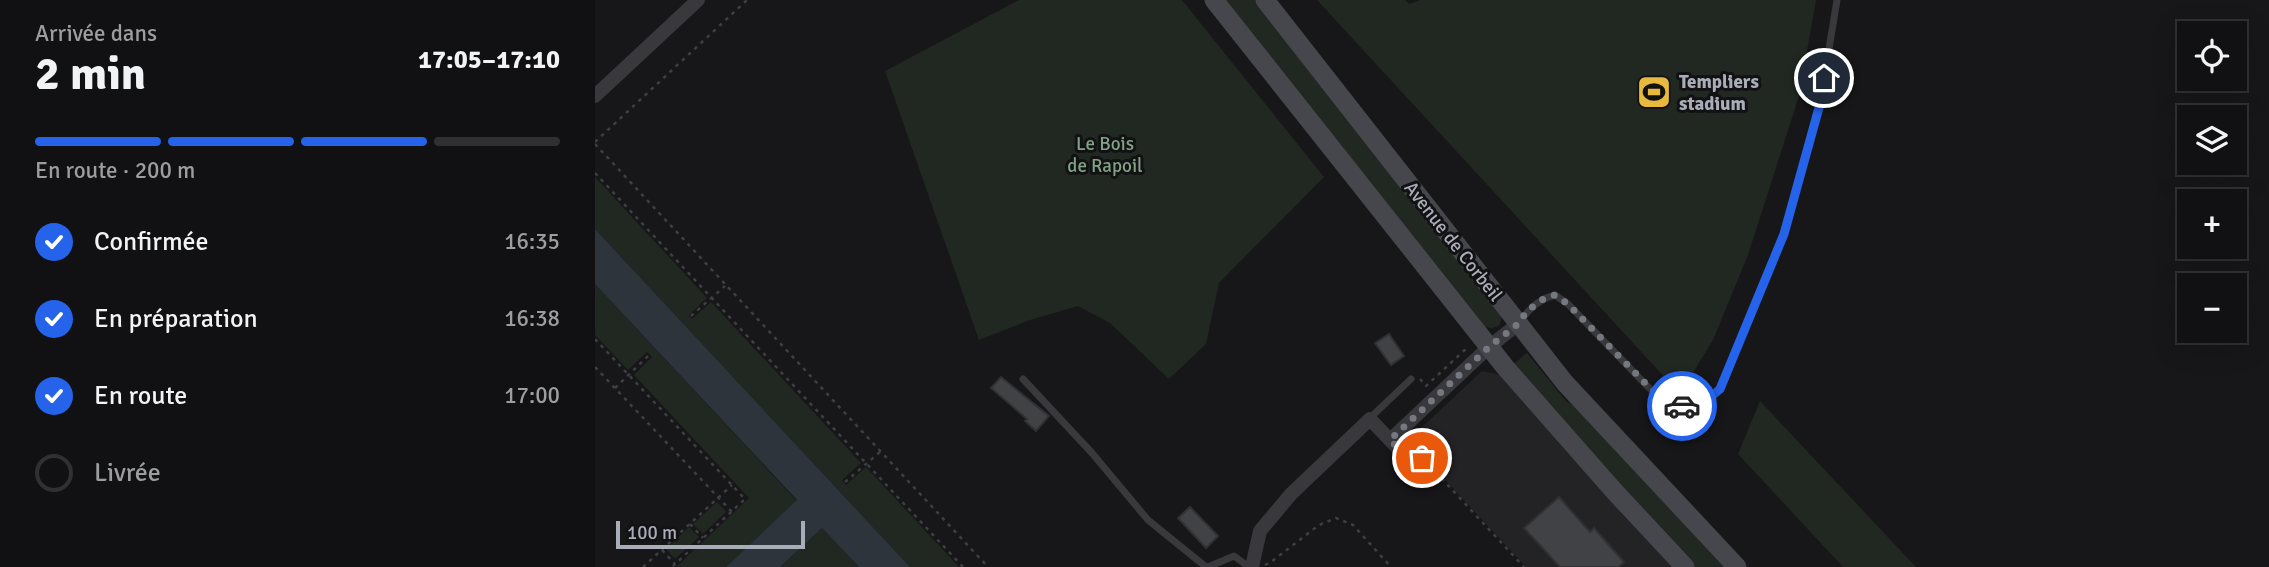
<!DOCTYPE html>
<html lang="fr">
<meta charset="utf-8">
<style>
:root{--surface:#111012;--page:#1e1e20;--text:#f1f3f6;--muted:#9c9d9f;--line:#303032;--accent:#2563eb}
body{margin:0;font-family:Signika,sans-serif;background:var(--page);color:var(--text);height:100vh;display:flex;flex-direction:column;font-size:26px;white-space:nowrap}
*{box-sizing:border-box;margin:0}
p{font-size:23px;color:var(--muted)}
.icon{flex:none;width:38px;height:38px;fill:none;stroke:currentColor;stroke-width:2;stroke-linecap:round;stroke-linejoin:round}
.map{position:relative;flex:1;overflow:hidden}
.details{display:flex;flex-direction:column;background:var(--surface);width:595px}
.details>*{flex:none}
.buttons{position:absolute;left:1582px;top:21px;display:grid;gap:14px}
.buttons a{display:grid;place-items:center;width:70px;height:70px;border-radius:0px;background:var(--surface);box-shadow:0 7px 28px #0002,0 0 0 2px var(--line);font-size:35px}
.scale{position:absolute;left:21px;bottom:18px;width:189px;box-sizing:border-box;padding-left:7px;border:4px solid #a9adb8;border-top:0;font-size:19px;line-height:24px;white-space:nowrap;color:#a9adb8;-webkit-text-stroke:5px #121113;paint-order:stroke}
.pin{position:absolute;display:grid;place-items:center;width:60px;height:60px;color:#fff;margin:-30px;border:4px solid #fff;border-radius:50%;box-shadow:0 2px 7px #0007}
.courier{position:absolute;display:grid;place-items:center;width:70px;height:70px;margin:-35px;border:5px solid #2563eb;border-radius:50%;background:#fff;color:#222;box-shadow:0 2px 9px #0007}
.headline em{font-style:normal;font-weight:700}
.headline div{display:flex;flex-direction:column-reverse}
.headline{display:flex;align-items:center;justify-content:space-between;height:119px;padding:0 35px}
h1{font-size:46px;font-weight:700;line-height:52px}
.bar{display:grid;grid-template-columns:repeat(4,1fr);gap:10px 7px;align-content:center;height:84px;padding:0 35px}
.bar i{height:9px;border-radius:5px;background:var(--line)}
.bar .selected{background:var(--accent)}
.bar p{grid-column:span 4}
ol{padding:0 35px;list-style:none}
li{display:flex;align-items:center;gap:21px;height:77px}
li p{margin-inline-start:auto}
li .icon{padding:7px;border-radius:50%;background:var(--accent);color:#fff;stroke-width:4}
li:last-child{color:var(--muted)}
li i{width:38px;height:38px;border:4px solid var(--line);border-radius:50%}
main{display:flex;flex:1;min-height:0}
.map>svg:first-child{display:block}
.built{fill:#232325}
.green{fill:#212822}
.water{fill:#2d343c}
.building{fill:#414245;stroke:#313134;stroke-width:2}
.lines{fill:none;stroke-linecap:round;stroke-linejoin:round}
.path{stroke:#3e3f44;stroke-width:2.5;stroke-dasharray:3.5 5;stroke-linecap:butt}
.service{stroke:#38383d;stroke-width:7}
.minor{stroke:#38383d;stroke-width:14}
.secondary{stroke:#46474d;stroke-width:19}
.done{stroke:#767880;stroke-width:7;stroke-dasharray:0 12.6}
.route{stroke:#2563eb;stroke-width:9}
.labels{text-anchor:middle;stroke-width:6;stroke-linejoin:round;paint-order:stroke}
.poi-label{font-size:19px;font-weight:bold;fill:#a9adb8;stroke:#121113;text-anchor:start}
.park-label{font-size:19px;fill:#81a285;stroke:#121113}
.street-label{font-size:19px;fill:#a9adb8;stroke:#121113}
</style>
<main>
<section class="details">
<div class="headline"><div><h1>2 min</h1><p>Arrivée dans</p></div><em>17:05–17:10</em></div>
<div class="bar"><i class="selected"></i><i class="selected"></i><i class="selected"></i><i></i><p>En route · 200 m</p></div>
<ol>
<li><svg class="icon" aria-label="check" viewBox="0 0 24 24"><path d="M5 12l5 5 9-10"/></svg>Confirmée<p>16:35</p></li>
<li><svg class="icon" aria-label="check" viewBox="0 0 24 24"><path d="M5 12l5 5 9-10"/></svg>En préparation<p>16:38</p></li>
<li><svg class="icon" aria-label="check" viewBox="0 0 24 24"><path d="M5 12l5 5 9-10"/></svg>En route<p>17:00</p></li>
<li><i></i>Livrée</li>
</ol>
</section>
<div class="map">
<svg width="1674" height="567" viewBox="0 0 1674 567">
<rect width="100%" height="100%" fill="#171618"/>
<polygon class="built" points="887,371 906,375 1083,567 931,567 813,440"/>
<g class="green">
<polygon points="424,0 587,0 729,177 624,283 611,344 574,379 515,323 483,306 435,320 384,340 290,71"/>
<polygon points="627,0 661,0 908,315 904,326 897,328 890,327"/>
<polygon points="722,0 810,0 814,4 825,0 1221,0 1204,96 1153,255 1118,340 1085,394"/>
<polygon points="0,177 112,298 94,315 97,319 116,302 266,463 247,480 251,485 271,467 364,567 315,567 0,229"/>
<polygon points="0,284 202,501 131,567 81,567 154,498 39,375 57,357 52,352 33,370 0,335"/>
<polygon points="932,353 971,401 989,412 1133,567 1096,567 915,367"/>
<polygon points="1165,401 1321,567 1248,567 1143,454"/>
<polygon points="122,502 131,512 108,534 98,524"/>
<polygon points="94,527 104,537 80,559 71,549"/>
<polygon points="227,528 264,567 185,567"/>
</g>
<polygon class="water" points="0,229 315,567 264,567 227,528 185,567 131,567 202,500 0,284"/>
<g class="building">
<polygon points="794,334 809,356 796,365 780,343"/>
<polygon points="406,377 454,416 441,431 430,421 432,419 396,388"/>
<polygon points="964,497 995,532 999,528 1029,562 1024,567 965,567 929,528"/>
<polygon points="595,507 623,536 611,548 583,518"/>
</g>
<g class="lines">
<g class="path">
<polyline points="0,142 152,0"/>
<polyline points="0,144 393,567"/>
<polyline points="0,173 368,567"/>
<polyline points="96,316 130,286"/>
<polyline points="0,339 150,499 77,567"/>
<polyline points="0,367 137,512"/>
<polyline points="825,379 831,386 874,346"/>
<polyline points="20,388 53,356"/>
<polyline points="835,466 929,567"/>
<polyline points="250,482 285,452"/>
<polyline points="95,524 108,538"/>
<polyline points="67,550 80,564"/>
<polyline points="670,565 676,562 724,525 741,518 758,525 796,567"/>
<polyline points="48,567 137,485"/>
</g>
<g class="service">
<path d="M926 321C934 308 945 299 960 295L973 304 1057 391 1075 404 1094 407 1114 399 1125 389 1189 234 1225 104 1242 0"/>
<polyline points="428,379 497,453 553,520 611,567"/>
<polyline points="775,418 816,379"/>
<polyline points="613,567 639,556 654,567"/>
</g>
<g class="minor">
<polyline points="0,96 103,0"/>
<polyline points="795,440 819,464 827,458"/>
<polyline points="657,567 665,531 696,494 775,419 795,440 894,347 923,324"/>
</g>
<g class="secondary">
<polyline points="619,0 910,367 1020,492 1090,567"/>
<polyline points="670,0 970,383 1142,567"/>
</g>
</g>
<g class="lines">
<polyline class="done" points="827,458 819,464 795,440 894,347 923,324 932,311 951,297 960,295 973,304 1058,391 1074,404 1087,406"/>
<path class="route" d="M1087 406C1101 409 1115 398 1125 389L1189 234 1225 104 1229 78"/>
</g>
<defs>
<g id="stadium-square" transform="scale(1.75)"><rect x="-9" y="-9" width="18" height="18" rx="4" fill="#e9b93e" stroke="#121113"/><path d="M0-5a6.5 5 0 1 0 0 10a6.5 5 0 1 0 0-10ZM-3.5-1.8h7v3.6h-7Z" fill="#111"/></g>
</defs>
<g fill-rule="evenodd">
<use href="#stadium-square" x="1059" y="92"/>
</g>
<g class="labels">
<g class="poi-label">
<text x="1084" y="88">Templiers<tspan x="1084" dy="22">stadium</tspan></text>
</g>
<g class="park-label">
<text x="510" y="150">Le Bois<tspan x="510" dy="22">de Rapoil</tspan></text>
</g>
<g class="street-label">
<text transform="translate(859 241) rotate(52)" y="7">Avenue de Corbeil</text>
</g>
</g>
</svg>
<div class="buttons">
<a><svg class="icon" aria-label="locate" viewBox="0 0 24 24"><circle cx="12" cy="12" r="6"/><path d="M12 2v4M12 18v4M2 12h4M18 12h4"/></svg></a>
<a><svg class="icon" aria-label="layers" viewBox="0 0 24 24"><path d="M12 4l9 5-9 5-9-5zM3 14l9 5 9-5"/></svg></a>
<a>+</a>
<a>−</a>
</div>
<div class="scale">100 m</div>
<div class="pin" style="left:827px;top:458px;background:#ea580c"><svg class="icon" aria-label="bag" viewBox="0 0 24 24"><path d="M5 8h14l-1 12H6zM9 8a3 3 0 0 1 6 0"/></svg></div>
<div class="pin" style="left:1229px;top:78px;background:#1f2937"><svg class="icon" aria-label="home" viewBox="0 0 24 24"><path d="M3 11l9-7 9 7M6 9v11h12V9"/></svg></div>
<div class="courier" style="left:1087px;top:406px"><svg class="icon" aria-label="car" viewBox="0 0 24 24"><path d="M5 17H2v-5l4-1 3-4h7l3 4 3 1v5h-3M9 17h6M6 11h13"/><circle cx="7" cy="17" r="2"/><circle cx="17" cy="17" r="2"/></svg></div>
</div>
</main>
